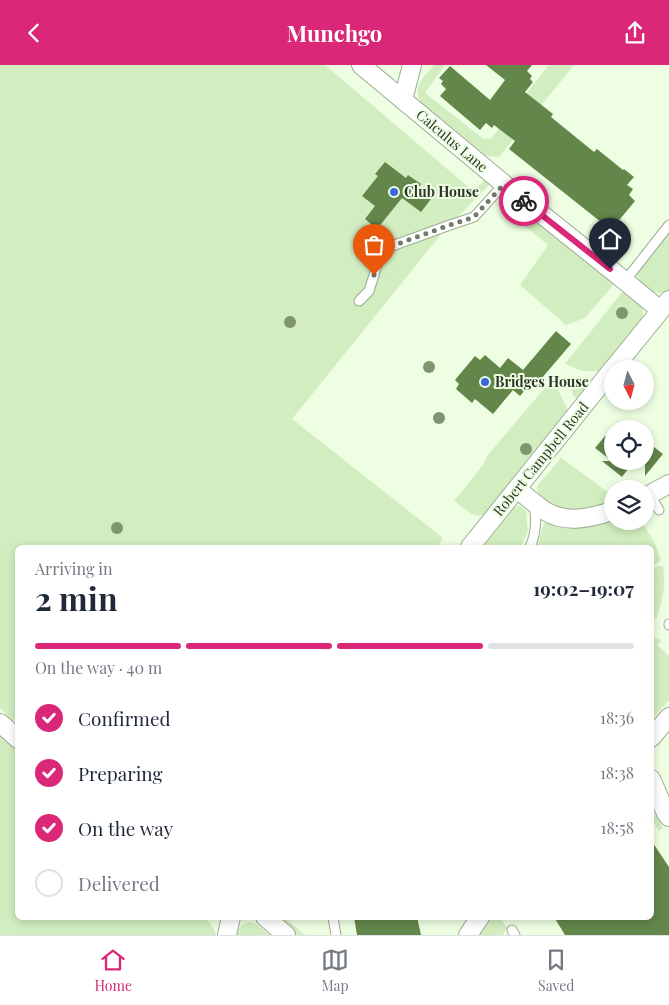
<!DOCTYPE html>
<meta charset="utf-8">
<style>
:root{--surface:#fff;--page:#f2f2f3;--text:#1f2937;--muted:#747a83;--line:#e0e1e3;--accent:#db2777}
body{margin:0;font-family:"Playfair Display",serif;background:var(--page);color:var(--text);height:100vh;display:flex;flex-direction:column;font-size:19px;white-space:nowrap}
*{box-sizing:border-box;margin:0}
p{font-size:16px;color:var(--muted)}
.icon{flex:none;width:28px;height:28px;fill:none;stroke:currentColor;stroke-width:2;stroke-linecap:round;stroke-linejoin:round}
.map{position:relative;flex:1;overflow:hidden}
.drawer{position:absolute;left:15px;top:480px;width:639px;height:375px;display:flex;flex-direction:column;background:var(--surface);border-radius:8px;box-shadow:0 2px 8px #0003}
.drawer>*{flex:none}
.needle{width:32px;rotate:174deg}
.controls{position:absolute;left:604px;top:295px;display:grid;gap:10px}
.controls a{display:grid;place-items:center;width:50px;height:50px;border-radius:50%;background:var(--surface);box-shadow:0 2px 8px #0003;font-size:25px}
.pin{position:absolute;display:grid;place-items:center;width:42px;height:42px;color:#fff;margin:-51px -21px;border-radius:50% 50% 50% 0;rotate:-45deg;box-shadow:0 0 5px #0007}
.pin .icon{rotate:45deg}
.courier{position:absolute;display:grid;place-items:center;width:50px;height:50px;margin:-25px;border:4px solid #db2777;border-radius:50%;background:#fff;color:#222;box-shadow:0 1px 6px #0007}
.head em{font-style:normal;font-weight:700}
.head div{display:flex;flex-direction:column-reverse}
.head{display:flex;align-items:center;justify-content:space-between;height:85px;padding:0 20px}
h1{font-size:32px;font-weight:700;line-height:38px}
.bar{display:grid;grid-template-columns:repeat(4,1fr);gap:8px 5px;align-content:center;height:60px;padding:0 20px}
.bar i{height:6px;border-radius:4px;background:var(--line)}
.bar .on{background:var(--accent)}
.bar p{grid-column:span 4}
ol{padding:0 20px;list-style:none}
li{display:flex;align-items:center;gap:15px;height:55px}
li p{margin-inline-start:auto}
li .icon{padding:5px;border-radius:50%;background:var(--accent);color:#fff;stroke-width:4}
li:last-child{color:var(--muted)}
li i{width:28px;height:28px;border:2px solid var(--line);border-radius:50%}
header{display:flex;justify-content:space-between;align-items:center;height:65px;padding:0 20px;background:var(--accent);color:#fff;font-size:22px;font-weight:700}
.dock{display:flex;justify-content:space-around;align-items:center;height:70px;border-top:1px solid var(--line);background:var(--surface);font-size:14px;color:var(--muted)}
.dock a{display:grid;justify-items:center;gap:2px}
.dock .on{color:var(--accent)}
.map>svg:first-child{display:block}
.green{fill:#d2edc0}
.building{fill:#63864a}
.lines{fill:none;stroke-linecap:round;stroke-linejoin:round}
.service-casing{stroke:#9cac93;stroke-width:11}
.minor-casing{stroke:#9cac93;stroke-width:20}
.service{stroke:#fff;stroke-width:9}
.minor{stroke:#fff;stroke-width:18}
.tree{fill:#7f946f}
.done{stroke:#717b6a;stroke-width:5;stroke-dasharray:0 9}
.route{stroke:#db2777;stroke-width:6}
.poi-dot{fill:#3b67d8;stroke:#edfee2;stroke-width:2}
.labels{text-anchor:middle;stroke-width:4;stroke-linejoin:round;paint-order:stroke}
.street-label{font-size:14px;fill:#2e342a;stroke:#edfee2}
.poi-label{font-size:14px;font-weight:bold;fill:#2e342a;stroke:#edfee2;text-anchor:start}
</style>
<header><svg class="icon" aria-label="back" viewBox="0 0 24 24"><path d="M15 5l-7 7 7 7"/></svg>Munchgo<svg class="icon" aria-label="share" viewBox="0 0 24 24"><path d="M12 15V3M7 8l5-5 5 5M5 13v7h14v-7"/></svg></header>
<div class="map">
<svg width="669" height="870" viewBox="0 0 669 870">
<rect width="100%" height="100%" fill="#edfee2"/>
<g class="green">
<polygon points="0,0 325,0 473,126 485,115 490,119 442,168 292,354 443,473 437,482 18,482 17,660 0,643"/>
<path d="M434 0H445L425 28 485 75 487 73 490 75 549 0H574L499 92 486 91 420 37C413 20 423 13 434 0Z"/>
<polygon points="506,132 555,171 614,219 585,253 566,260 520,220 548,180 497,138"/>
<path d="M669 166V225C657 234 638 221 636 207Z"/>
<path d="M623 226C633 234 647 240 642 256L602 306H583L565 299Z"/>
<path d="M580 316 591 317V319L579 334H577C573 330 570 326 572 320Z"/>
<path d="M551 317 556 321 568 345V348L489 446C488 446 482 450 482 450 472 453 460 440 453 435L456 434 483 400 487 391 543 325Z"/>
<polygon points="561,393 612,430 612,440 594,446 560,445 538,432 539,429 537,422 539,419"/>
<polygon points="520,441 526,446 528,466 521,482 483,482 515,442"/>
<path d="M612 456H642V457L655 479 661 495 657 498 651 501V482H629L628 480 623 482H617L615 479 607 482H537L544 458C551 457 557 461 564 462 584 465 594 461 612 456Z"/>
<path d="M658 501H663C666 521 663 535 656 554L651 552V504Z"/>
<polygon points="652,571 659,574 661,576 657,580 669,591 669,635 651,655"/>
<path d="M0 668 17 684 18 852 204 853C209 857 215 863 216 870H0Z"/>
<polygon points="651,746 663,757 661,759 663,763 659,766 651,754"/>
<polygon points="274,853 285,853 305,870 295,870"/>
<polygon points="489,853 500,853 508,864 503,868 504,870 477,870"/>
<path d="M251 857 256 859 270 870H236C238 862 243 858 251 857Z"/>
</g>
<g class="building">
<polygon points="486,0 532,0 527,6 532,11 530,14 533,17 525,27 553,49 551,52 594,87 597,84 623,105 624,104 634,112 627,120 633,124 629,130 635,136 611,165 509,84 515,76 494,60 492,63 486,58 480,65 440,31 446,24 441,19 443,16 439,13 450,1 490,35 505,15"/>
<polygon points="385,97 406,113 408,110 421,119 418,123 431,134 421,147 402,133 377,164 365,154 375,141 362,131 378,111 375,109"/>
<polygon points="556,266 571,279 535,321 531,318 520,331 513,325 493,349 475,334 472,338 456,324 459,319 455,315 475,291 480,295 485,290 500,303 508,293 523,305"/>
<polygon points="605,371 612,377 612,396 634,396 622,412 602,396 612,396 595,383"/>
<polygon points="645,375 663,389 645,411"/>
<polygon points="651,775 669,802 669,870 565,870 554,852 651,852"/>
<polygon points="354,852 417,852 421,870 357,870"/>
</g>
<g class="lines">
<g class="service-casing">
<g id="service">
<polyline points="625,216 669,160"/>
<polyline points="359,236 369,226 379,194 383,186 392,181 450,160 474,152 504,119"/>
<polyline points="650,430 659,445"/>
<path d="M530 482C536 469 537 455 534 440"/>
<polyline points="669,559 669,560"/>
<polyline points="333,852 336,870"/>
<polyline points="512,865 515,870"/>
</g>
</g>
<g class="minor-casing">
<g id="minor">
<polyline points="361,0 504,119 625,216 660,245"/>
<polyline points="403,35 412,0"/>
<polyline points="613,304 669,235"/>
<path d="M517 424C526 431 535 439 545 446 566 459 591 453 612 446"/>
<polyline points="645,432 669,419"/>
<polyline points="470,482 612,305"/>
<polyline points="0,658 18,674"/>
<polyline points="651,673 669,652"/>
<polyline points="651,714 666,748 669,752"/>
<polyline points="265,852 286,870"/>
<polyline points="227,870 231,852"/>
<polyline points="468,870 480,852"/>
</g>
</g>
<use href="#service" class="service"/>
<use href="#minor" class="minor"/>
</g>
<g class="tree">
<circle cx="622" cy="248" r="6"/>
<circle cx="290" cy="257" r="6"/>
<circle cx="429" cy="302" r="6"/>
<circle cx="439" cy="353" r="6"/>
<circle cx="526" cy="384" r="6"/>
<circle cx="117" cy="463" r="6"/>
</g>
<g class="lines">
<polyline class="done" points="374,210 379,194 383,186 392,181 450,160 474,152 504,119 524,136"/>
<polyline class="route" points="524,136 610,204"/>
</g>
<g class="poi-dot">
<circle cx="394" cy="127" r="5"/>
<circle cx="485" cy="317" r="5"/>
</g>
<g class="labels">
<g class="street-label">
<text transform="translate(452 76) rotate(40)" y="5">Calculus Lane</text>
<text transform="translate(541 394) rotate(-51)" y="5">Robert Campbell Road</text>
</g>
<g class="poi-label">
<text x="404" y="132">Club House</text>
<text x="495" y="322">Bridges House</text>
</g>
</g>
</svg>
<div class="controls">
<a><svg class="needle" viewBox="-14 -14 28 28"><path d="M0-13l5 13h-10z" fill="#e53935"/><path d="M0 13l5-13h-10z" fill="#747a83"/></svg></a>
<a><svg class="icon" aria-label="locate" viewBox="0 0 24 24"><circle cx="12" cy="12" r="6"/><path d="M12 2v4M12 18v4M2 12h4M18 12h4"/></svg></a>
<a><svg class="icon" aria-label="layers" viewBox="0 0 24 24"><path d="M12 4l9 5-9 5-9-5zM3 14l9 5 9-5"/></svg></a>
</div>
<div class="pin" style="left:374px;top:210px;background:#ea580c"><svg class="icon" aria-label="bag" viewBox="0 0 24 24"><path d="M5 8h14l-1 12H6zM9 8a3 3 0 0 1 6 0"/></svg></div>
<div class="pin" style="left:610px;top:204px;background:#1f2937"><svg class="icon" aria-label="home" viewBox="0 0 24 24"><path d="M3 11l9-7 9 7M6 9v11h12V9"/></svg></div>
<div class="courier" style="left:524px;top:136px"><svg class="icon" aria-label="bike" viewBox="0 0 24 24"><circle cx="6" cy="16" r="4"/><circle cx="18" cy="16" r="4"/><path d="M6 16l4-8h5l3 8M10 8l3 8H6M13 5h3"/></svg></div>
<section class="drawer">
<div class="head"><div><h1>2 min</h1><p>Arriving in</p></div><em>19:02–19:07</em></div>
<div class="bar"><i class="on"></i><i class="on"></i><i class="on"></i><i></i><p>On the way · 40 m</p></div>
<ol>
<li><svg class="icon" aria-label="check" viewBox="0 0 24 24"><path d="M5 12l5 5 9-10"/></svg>Confirmed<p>18:36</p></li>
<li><svg class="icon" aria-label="check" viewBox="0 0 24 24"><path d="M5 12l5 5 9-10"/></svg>Preparing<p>18:38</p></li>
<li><svg class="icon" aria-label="check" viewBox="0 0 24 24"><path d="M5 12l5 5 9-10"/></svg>On the way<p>18:58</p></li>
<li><i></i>Delivered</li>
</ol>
</section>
</div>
<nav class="dock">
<a class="on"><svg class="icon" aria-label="home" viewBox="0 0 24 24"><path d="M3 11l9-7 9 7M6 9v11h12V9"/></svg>Home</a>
<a><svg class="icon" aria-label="map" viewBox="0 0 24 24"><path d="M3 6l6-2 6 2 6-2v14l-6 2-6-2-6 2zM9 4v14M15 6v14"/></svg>Map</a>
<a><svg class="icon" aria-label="saved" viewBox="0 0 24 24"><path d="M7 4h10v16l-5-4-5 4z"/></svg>Saved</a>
</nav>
